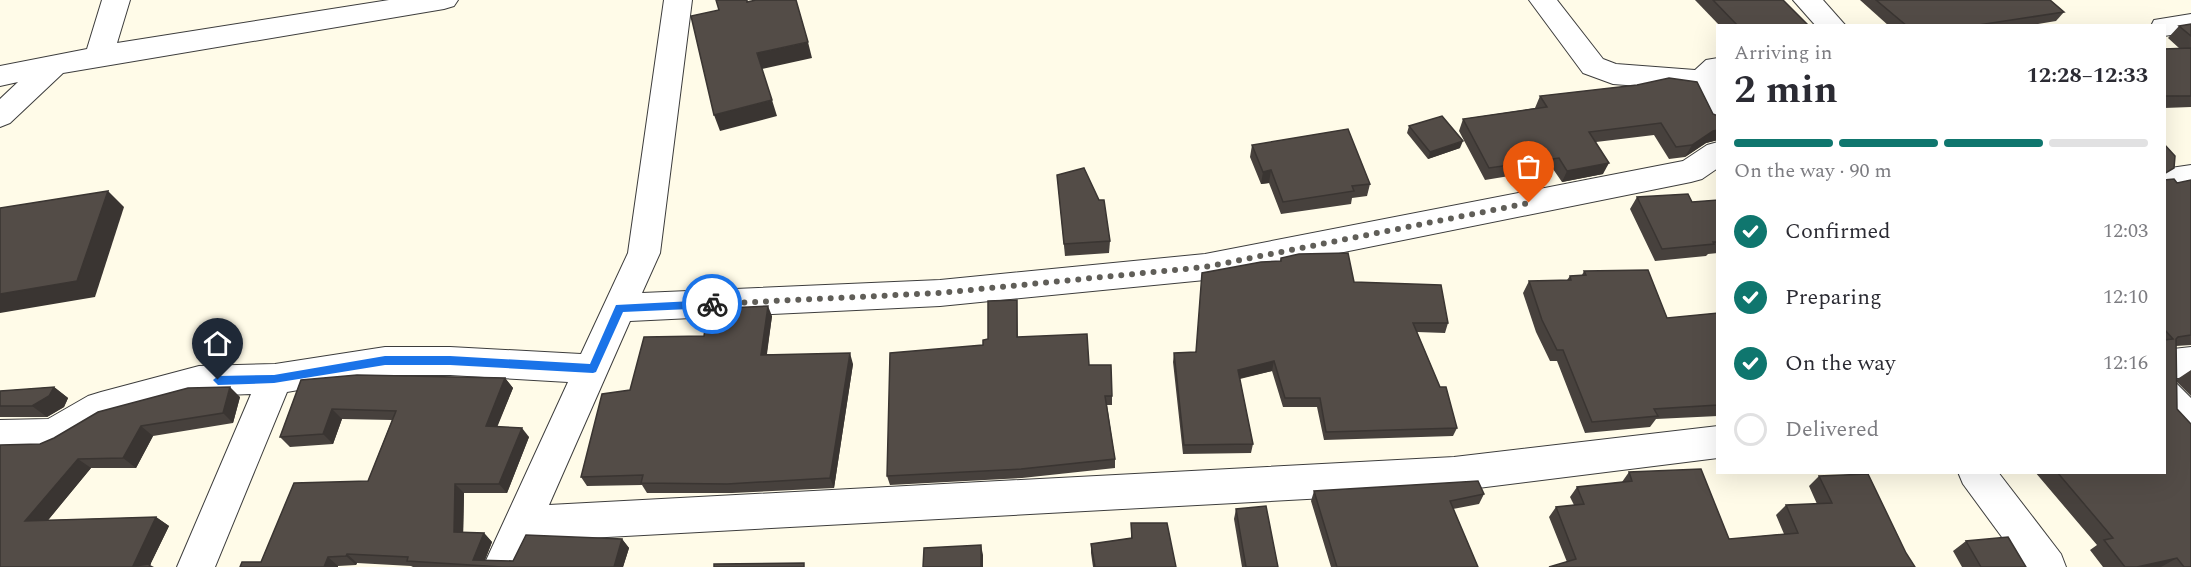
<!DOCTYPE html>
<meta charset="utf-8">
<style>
:root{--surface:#fff;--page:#f7f7f7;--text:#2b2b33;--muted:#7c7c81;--line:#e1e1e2;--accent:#0f766e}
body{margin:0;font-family:Spectral,serif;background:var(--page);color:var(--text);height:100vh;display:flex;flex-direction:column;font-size:22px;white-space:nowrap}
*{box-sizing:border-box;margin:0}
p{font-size:20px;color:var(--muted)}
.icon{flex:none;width:33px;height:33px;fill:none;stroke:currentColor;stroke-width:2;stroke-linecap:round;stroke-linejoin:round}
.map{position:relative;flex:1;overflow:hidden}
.sheet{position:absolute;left:1716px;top:24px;width:450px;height:450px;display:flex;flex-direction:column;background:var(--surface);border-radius:0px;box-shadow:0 6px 24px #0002}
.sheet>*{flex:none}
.pin{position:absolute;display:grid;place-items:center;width:51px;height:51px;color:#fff;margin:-62px -26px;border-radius:50% 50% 50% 0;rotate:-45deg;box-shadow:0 0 6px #0007}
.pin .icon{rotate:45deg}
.courier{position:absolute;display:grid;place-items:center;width:60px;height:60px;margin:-30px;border:4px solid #1a73e8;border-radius:50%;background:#fff;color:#222;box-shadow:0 2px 8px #0007}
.overview em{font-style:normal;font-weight:700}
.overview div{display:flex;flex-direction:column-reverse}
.overview{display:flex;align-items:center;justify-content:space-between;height:102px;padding:0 18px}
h1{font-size:39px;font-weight:700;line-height:45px}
.bar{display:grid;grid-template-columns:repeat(4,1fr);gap:9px 6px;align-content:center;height:72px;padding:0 18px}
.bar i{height:8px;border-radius:4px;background:var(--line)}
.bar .on{background:var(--accent)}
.bar p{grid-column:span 4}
ol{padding:0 18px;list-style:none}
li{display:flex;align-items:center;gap:18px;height:66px}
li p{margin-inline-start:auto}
li .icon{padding:6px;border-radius:50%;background:var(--accent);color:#fff;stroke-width:4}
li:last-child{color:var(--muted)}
li i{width:33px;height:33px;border:3px solid var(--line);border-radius:50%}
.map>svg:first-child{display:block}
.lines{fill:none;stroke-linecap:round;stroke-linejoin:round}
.minor-casing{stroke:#3d3d3d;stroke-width:2}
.minor{fill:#fff;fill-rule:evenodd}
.wall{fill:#47413d}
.shaded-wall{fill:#3a3532}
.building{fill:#534c47;stroke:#3a3532;stroke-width:1.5}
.route{fill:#1a73e8}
.done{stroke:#605e58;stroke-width:6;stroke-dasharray:0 10.8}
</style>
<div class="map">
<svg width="2191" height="567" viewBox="0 0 2191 567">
<rect width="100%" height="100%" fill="#fffbe8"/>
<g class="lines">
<g class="minor-casing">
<g id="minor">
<polygon points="102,0 130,0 117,43 389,0 458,0 454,6 444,9 63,73 10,123 0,127 0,99 18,82 0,86 0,66 87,49"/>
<polygon points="664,0 692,0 660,253 642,293 940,280 1205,254 1683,161 1707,145 1718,142 1718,168 1702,179 1691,182 1205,280 940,306 630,321 549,505 1454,457 1718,426 1718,458 1454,491 533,541 521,567 483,567 568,382 450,375 385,375 287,392 215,567 177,567 251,394 199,396 110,420 66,446 53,451 0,452 0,420 48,419 88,396 101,392 199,366 275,364 385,347 450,347 581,354 628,253"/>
<polygon points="1529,0 1557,0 1603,59 1616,64 1695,70 1706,60 1718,58 1718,128 1708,125 1691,90 1613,84 1583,73"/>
<polygon points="1793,0 1823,0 1846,26 1816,26"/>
<polygon points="2191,14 2191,32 2164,36 2164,26 2151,26 2154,20"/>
<polygon points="2191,165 2191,187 2164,192 2164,169"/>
<polygon points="2191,347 2191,377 2165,379 2176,383 2191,398 2191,438 2178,433 2164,418 2164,350"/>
<polygon points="1958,472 1998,472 2061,554 2066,567 2024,567 1963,484"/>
</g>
</g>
<use href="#minor" class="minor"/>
</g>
<g class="wall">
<polygon points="1695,0 1783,0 1809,26 1720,26"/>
<polygon points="1860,0 2050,0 2064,12 2056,21 2026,26 1889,26"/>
<polygon points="2191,24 2191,107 2164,108 2164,49 2179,48 2168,38 2179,26"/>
<polygon points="1540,96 1718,130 1718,140 1706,143 1685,157 1669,159 1654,135 1596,142 1603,174 1562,182 1553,169 1485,180 1459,131 1463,119 1535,108"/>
<polygon points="1409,126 1460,148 1428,159 1407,133"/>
<polygon points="1252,145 1370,184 1367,196 1352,198 1351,204 1281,214 1269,183 1261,184 1250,157"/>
<polygon points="1057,175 1110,241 1109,253 1065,256"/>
<polygon points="2164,180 2177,183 2191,180 2191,345 2176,346 2176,380 2191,370 2191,396 2176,381 2177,409 2191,567 2103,567 2090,550 2097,545 2035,472 2164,472"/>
<polygon points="1637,197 1692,202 1718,200 1718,253 1708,254 1706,256 1655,261 1630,209"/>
<polygon points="1281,258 1354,282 1448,323 1445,333 1417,332 1457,428 1453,436 1324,440 1317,407 1283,407 1272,371 1240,379 1253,444 1251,453 1183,454 1173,362 1174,353 1195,352 1280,261"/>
<polygon points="1584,271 1667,318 1718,313 1718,416 1656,419 1650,427 1585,433 1557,361 1550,361 1536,332 1523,293 1529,281 1567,280 1570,276 1582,275"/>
<polygon points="1017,300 1018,337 1089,365 1112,396 1112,405 1107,405 1115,459 1115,468 1022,478 890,485 887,476"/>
<polygon points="772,316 767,354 853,364 834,488 732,493 647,493 642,485 587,486 581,477 704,336"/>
<polygon points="505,378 513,388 497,426 529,437 507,493 464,493 463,533 484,533 492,542 485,560 513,561 622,539 629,548 623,567 413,567 411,566 357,563 356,565 338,566 261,562 368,481 392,420 342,419 333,444 290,447 280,437 301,380"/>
<polygon points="54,387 68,398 64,407 47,417 0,417 0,391"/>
<polygon points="240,397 233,423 153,436 136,468 91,468 48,520 156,517 169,526 150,565 0,567 40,444"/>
<polygon points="1629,472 1729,539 1784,534 1776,515 1786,505 1817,504 1809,486 1819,476 1906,553 1567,562 1549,517 1556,507 1574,505 1570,497 1577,487 1622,482"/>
<polygon points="1314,491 1484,494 1479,504 1453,509 1478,567 1331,567 1311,501"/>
<polygon points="1236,509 1278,567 1242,567 1234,519"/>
<polygon points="1131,523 1176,567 1093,567 1091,553 1091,544 1131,538"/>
<polygon points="1966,541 2026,567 1962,567 1953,551"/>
</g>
<g class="shaded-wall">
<polygon points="808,42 812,58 762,69 757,53"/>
<polygon points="772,100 777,116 720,131 714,115"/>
<polygon points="1718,130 1718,140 1706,143 1685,157 1692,145 1713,131"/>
<polygon points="1463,141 1460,148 1428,159 1430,152"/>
<polygon points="1609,163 1603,174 1562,182 1567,171"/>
<polygon points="1271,170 1269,183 1261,184 1263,172"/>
<polygon points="108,191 124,207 95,297 0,313 0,294"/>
<polygon points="768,306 772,316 765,365 761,355"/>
<polygon points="850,353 853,364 834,488 830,478"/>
<polygon points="1274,361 1272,371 1237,379 1238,370"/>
<polygon points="505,378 513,388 494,435 486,426"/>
<polygon points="54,387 68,398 64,407 47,417 32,406"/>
<polygon points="230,387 240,397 233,423 223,413"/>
<polygon points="332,409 342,419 333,444 323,434"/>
<polygon points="141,426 153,436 136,468 123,458"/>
<polygon points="522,428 529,437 507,493 499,484"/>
<polygon points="78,459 91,468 40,530 25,521"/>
<polygon points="455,484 464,493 463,541 454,532"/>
<polygon points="156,517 169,526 150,565 154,567 135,567 133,566"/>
<polygon points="484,533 492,542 483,565 473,560"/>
<polygon points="622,539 629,548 623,567 614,567"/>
<polygon points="981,545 983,555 983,567 981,567"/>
<polygon points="347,554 357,563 356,565 346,556"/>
<polygon points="328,557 338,566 338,567 324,567"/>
<polygon points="2177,558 2161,567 2137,567"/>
</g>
<g class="building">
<polygon points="716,0 747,0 747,2 756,0 796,0 808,42 757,53 772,100 714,115 691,16 719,10"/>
<polygon points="1713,0 1783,0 1809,26 1738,26"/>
<polygon points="1876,0 2050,0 2064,12 1972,26 1907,26"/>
<polygon points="2191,24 2191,36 2179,26"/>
<polygon points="2191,48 2191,96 2164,96 2164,49"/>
<polygon points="1669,78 1697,82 1713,114 1718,116 1718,130 1713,131 1692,145 1676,147 1661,123 1589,132 1609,163 1567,171 1559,158 1489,168 1463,119 1547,107 1540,96 1637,85"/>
<polygon points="1442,116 1463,141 1430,152 1409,126"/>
<polygon points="1348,129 1370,184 1352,186 1354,191 1283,202 1271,170 1263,172 1252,145"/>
<polygon points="2164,144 2175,156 2174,168 2164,174"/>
<polygon points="1084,168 1099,200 1104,200 1110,241 1064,244 1057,175"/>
<polygon points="2174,179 2177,183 2191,180 2191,335 2178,337 2176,339 2177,409 2191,424 2191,567 2184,567 2177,558 2137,567 2125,567 2104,540 2113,538 2057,472 2164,472 2164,340 2173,339 2164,329 2164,180"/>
<polygon points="108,191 77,281 0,294 0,208"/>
<polygon points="1688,194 1692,202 1718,200 1718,242 1713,242 1714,244 1662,249 1637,197"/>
<polygon points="1348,253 1354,282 1441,285 1448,323 1413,323 1440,387 1446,387 1457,428 1326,432 1320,398 1285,398 1274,361 1238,370 1253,444 1184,445 1174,353 1196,352 1202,273 1261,262 1281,261 1281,258 1299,254"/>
<polygon points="1648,270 1667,318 1718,313 1718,405 1654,409 1658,416 1592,422 1563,350 1557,350 1542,320 1529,281 1571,280 1570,276 1586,275 1584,271"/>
<polygon points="1017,300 1017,337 1087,334 1089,365 1111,365 1112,396 1105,396 1115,459 1021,469 887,476 890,353 983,345 983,340 988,339 988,301"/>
<polygon points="768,306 761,355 850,353 830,478 727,484 641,483 643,475 581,477 602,394 630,390 644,337 704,336 708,309"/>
<polygon points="357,375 505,378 486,426 522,428 499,484 455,484 454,532 484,533 473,560 513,561 526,535 622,539 614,567 502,567 407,561 408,557 347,554 346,556 328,557 324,567 240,567 242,562 261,562 294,483 368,481 396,411 332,409 323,434 280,437 301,380"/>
<polygon points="54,387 49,396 32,406 0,406 0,391"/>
<polygon points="230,387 223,413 141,426 123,458 78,459 25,521 156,517 133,566 150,564 149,567 0,567 0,445 40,444 54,438 98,412 188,388"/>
<polygon points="1701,469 1729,539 1798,533 1786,505 1832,503 1819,476 1868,474 1906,553 1915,567 1549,567 1576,559 1556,507 1584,504 1577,487 1632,481 1629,472"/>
<polygon points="1478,481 1484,494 1450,501 1478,567 1337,567 1314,491"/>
<polygon points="1266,506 1278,567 1246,567 1236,509"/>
<polygon points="1131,523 1167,523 1176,567 1095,567 1091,544 1132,538"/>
<polygon points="2008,537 2026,567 1981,567 1966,541"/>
<polygon points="981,545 981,567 923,567 924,548"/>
<polygon points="804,563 804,567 714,567 714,564"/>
</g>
<polygon class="route" points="712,300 717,304 712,308 623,312 596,372 593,373 450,365 385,365 274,383 218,385 213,380 218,376 274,375 385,356 450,356 590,364 616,305"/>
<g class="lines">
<polyline class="done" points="712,304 939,293 1205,267 1529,203"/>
</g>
</svg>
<div class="pin" style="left:1529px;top:203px;background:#ea580c"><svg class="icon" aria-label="bag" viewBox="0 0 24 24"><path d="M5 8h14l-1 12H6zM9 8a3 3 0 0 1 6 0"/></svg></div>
<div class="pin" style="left:218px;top:380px;background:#1f2937"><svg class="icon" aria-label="home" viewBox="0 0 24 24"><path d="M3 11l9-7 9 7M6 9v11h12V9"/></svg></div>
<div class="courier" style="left:712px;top:304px"><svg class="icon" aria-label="bike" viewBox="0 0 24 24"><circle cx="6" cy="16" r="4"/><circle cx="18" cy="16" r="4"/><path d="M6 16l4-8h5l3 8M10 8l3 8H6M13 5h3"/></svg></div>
<section class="sheet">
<div class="overview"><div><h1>2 min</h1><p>Arriving in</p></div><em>12:28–12:33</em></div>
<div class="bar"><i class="on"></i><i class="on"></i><i class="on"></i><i></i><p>On the way · 90 m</p></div>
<ol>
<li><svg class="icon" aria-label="check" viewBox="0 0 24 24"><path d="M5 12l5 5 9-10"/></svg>Confirmed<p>12:03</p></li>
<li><svg class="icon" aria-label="check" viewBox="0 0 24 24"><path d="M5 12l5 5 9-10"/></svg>Preparing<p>12:10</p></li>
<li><svg class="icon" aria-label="check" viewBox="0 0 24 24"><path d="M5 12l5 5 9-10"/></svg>On the way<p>12:16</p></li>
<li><i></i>Delivered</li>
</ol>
</section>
</div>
